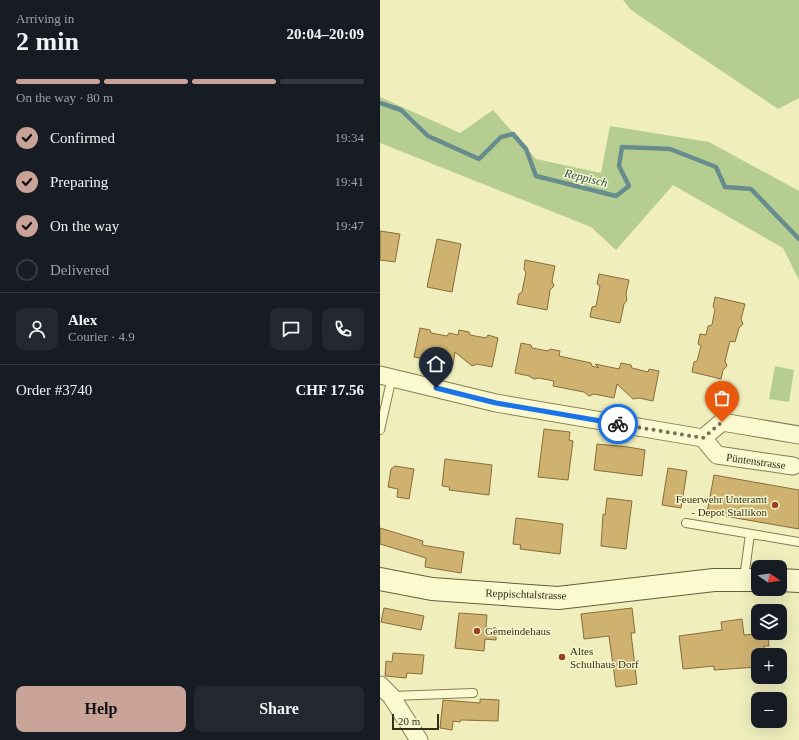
<!DOCTYPE html>
<meta charset="utf-8">
<style>
:root{--surface:#171b24;--page:#242831;--text:#f1f3f6;--muted:#9ea1a6;--line:#363941;--accent:#c9a397}
body{margin:0;font-family:"Times New Roman",serif;background:var(--page);color:var(--text);height:100vh;display:flex;flex-direction:column;font-size:15px;white-space:nowrap}
*{box-sizing:border-box;margin:0}
p{font-size:13px;color:var(--muted)}
.icon{flex:none;width:22px;height:22px;fill:none;stroke:currentColor;stroke-width:2;stroke-linecap:round;stroke-linejoin:round}
.map{position:relative;flex:1;overflow:hidden}
.side{display:flex;flex-direction:column;background:var(--surface);width:380px}
.side>*{flex:none}
.needle{width:26px;rotate:103deg}
.tools{position:absolute;left:371px;top:560px;display:grid;gap:8px}
.tools a{display:grid;place-items:center;width:36px;height:36px;border-radius:8px;background:var(--surface);box-shadow:0 4px 16px #0002;font-size:20px}
.scale{position:absolute;left:12px;bottom:10px;width:47px;box-sizing:border-box;padding-left:4px;border:2px solid #352f1a;border-top:0;font-size:11px;line-height:14px;white-space:nowrap;color:#352f1a;-webkit-text-stroke:3px #f6f6cb;paint-order:stroke}
.pin{position:absolute;display:grid;place-items:center;width:34px;height:34px;color:#fff;margin:-41px -17px;border-radius:50% 50% 50% 0;rotate:-45deg;box-shadow:0 0 4px #0007}
.pin .icon{rotate:45deg}
.courier{position:absolute;display:grid;place-items:center;width:40px;height:40px;margin:-20px;border:3px solid #1a73e8;border-radius:50%;background:#fff;color:#222;box-shadow:0 1px 5px #0007}
.overview em{font-style:normal;font-weight:700}
.overview div{display:flex;flex-direction:column-reverse}
.overview{display:flex;align-items:center;justify-content:space-between;height:68px;padding:0 16px}
h1{font-size:26px;font-weight:700;line-height:30px}
.bar{display:grid;grid-template-columns:repeat(4,1fr);gap:6px 4px;align-content:center;height:48px;padding:0 16px}
.bar i{height:5px;border-radius:3px;background:var(--line)}
.bar .current{background:var(--accent)}
.bar p{grid-column:span 4}
.line{display:flex;align-items:center;gap:10px;padding:0 16px;border-top:1px solid var(--line)}
.line div{flex:1}
.round{display:grid;place-items:center;flex:none;width:42px;height:42px;border-radius:8px;background:var(--page)}
ol{padding:0 16px;list-style:none}
li{display:flex;align-items:center;gap:12px;height:44px}
li p{margin-inline-start:auto}
li .icon{padding:4px;border-radius:50%;background:var(--accent);color:#111;stroke-width:4}
li:last-child{color:var(--muted)}
li i{width:22px;height:22px;border:2px solid var(--line);border-radius:50%}
.primary-button{display:flex;gap:8px;margin-top:auto;padding:8px 16px}
.primary-button a{flex:1;height:46px;border-radius:8px;background:var(--accent);color:#111;font-size:16px;font-weight:700;line-height:46px;text-align:center}
.primary-button a+a{background:var(--page);color:var(--text)}
main{display:flex;flex:1;min-height:0}
.map>svg:first-child{display:block}
.green{fill:#b5cd90}
.lines{fill:none;stroke-linecap:round;stroke-linejoin:round}
.stream{stroke:#678c8d;stroke-width:4.5}
.building{fill:#cfb170;stroke:#876d3a}
.lane-casing{stroke:#877d55;stroke-width:10}
.street-casing{stroke:#877d55;stroke-width:19}
.secondary-casing{stroke:#685e38;stroke-width:24}
.lane{stroke:#faf9cf;stroke-width:8}
.street{stroke:#faf9cf;stroke-width:17}
.secondary{stroke:#faf9cf;stroke-width:22}
.done{stroke:#767253;stroke-width:4;stroke-dasharray:0 7.2}
.route{stroke:#1a73e8;stroke-width:5}
.poi-dot{fill:#984223;stroke:#f6f6cb;stroke-width:1.5}
.labels{text-anchor:middle;stroke-width:3;stroke-linejoin:round;paint-order:stroke}
.street-label{font-size:11px;fill:#352f1a;stroke:#f6f6cb}
.poi-label{font-size:11px;fill:#352f1a;stroke:#f6f6cb;text-anchor:start}
.water-label{font-size:12px;font-style:italic;fill:#294d56;stroke:#f6f6cb}
</style>
<main>
<section class="side">
<div class="overview"><div><h1>2 min</h1><p>Arriving in</p></div><em>20:04–20:09</em></div>
<div class="bar"><i class="current"></i><i class="current"></i><i class="current"></i><i></i><p>On the way · 80 m</p></div>
<ol>
<li><svg class="icon" aria-label="check" viewBox="0 0 24 24"><path d="M5 12l5 5 9-10"/></svg>Confirmed<p>19:34</p></li>
<li><svg class="icon" aria-label="check" viewBox="0 0 24 24"><path d="M5 12l5 5 9-10"/></svg>Preparing<p>19:41</p></li>
<li><svg class="icon" aria-label="check" viewBox="0 0 24 24"><path d="M5 12l5 5 9-10"/></svg>On the way<p>19:47</p></li>
<li><i></i>Delivered</li>
</ol>
<div class="line" style="height:72px"><a class="round"><svg class="icon" aria-label="person" viewBox="0 0 24 24"><circle cx="12" cy="8" r="4"/><path d="M4 21q1-7 8-7t8 7"/></svg></a><div><b>Alex</b><p>Courier · 4.9</p></div><a class="round"><svg class="icon" aria-label="chat" viewBox="0 0 24 24"><path d="M4 5h16v11H9l-5 4z"/></svg></a><a class="round"><svg class="icon" aria-label="phone" viewBox="0 0 24 24"><path d="M5 4h4l2 5-3 2q2 4 5 5l2-3 5 2v4C11 20 4 13 5 4z"/></svg></a></div>
<div class="line" style="height:52px"><div>Order #3740</div><b>CHF 17.56</b></div>
<div class="primary-button"><a>Help</a><a>Share</a></div>
</section>
<div class="map">
<svg width="419" height="740" viewBox="0 0 419 740">
<rect width="100%" height="100%" fill="#efeebc"/>
<g class="green">
<polygon points="243,0 419,0 419,98 398,109 251,10"/>
<polygon points="0,97 80,133 113,110 156,159 221,173 230,126 329,142 419,191 419,280 403,248 293,185 236,250 211,227 0,143"/>
<polygon points="395,366 414,370 409,402 389,399"/>
</g>
<g class="lines">
<polyline class="stream" points="0,103 21,110 48,136 99,159 121,137 133,134 146,149 156,176 236,196 249,186 239,166 242,147 290,149 336,167 345,187 371,189 419,239"/>
</g>
<g class="building">
<polygon points="0,231 20,234 15,262 0,260"/>
<polygon points="57,239 81,244 72,292 47,287"/>
<polygon points="145,260 175,266 172,281 174,286 170,290 167,310 137,304 139,294 142,292 146,272 144,270"/>
<polygon points="219,274 249,280 246,294 247,300 244,304 240,323 210,317 212,307 216,306 220,286 217,284"/>
<polygon points="335,297 365,304 361,319 363,324 359,328 355,342 350,341 345,361 347,366 343,370 341,379 312,372 314,362 317,361 321,346 318,344 320,334 326,335 328,326 332,325 335,309 333,307"/>
<polygon points="40,328 50,330 51,333 67,336 69,333 78,335 79,330 89,332 90,335 106,338 108,335 118,338 112,367 97,364 92,366 75,352 73,365 52,361 47,363 44,359 34,357"/>
<polygon points="141,343 151,345 152,348 168,351 170,349 180,351 179,356 211,363 212,366 219,368 215,364 239,369 241,363 251,365 252,368 268,372 269,369 279,371 273,401 259,398 253,399 237,384 234,398 214,394 209,396 204,392 173,386 174,381 159,378 154,379 149,376 135,373"/>
<polygon points="164,429 190,432 189,440 193,441 188,480 158,477"/>
<polygon points="217,444 248,447 265,450 262,476 214,470"/>
<polygon points="65,459 112,465 109,495 69,490 70,487 62,486"/>
<polygon points="15,466 34,469 29,499 17,497 18,489 8,487 11,469"/>
<polygon points="288,468 307,471 301,508 282,505"/>
<polygon points="334,475 419,490 419,529 327,513"/>
<polygon points="227,498 252,501 246,549 221,546 223,514 225,515"/>
<polygon points="136,518 183,524 180,554 140,549 141,545 133,544"/>
<polygon points="0,528 43,541 42,545 84,552 81,573 45,567 46,558 0,544"/>
<polygon points="4,608 44,616 41,630 1,622"/>
<polygon points="252,608 255,633 251,633 257,684 236,687 229,636 204,639 201,614"/>
<polygon points="79,613 107,615 106,627 116,628 116,640 105,639 104,651 75,648"/>
<polygon points="362,619 364,635 388,633 389,646 384,646 385,655 378,655 378,667 334,670 334,666 303,669 299,636 342,630 341,622"/>
<polygon points="13,653 44,655 42,674 27,673 26,678 5,676 6,661 12,662"/>
<polygon points="100,699 119,700 118,721 81,720 80,722 73,721 72,730 60,728 63,700 100,703"/>
</g>
<g class="lines">
<g class="lane-casing">
<g id="lane">
<polyline points="0,430 12,377"/>
<polyline points="306,523 419,542"/>
<polyline points="364,578 370,534"/>
<polyline points="12,696 93,693"/>
</g>
</g>
<g class="street-casing">
<g id="street">
<polyline points="0,375 116,403 323,438 337,455 413,466"/>
<polyline points="323,438 342,422 419,435"/>
<polyline points="0,685 11,696 39,740"/>
</g>
</g>
<g class="secondary-casing">
<g id="secondary">
<polyline points="0,579 52,589 178,598 334,580 378,580"/>
<polyline points="400,580 419,581"/>
</g>
</g>
<use href="#lane" class="lane"/>
<use href="#street" class="street"/>
<use href="#secondary" class="secondary"/>
</g>
<g class="lines">
<polyline class="done" points="238,424 323,438 342,422"/>
<polyline class="route" points="56,388 116,403 238,424"/>
</g>
<g class="poi-dot">
<circle cx="395" cy="505" r="4"/>
<circle cx="97" cy="631" r="4"/>
<circle cx="182" cy="657" r="4"/>
</g>
<g class="labels">
<g class="street-label">
<text transform="translate(376 461) rotate(8)" y="4">Püntenstrasse</text>
<text transform="translate(146 594) rotate(2)" y="4">Reppischtalstrasse</text>
</g>
<g class="poi-label">
<text x="387" y="503" text-anchor="end">Feuerwehr Unteramt<tspan x="387" dy="13">- Depot Stallikon</tspan></text>
<text x="105" y="635">Gemeindehaus</text>
<text x="190" y="655">Altes<tspan x="190" dy="13">Schulhaus Dorf</tspan></text>
</g>
<g class="water-label">
<text transform="translate(206 178) rotate(14)" y="4">Reppisch</text>
</g>
</g>
</svg>
<div class="tools">
<a><svg class="needle" viewBox="-14 -14 28 28"><path d="M0-13l5 13h-10z" fill="#e53935"/><path d="M0 13l5-13h-10z" fill="#9ea1a6"/></svg></a>
<a><svg class="icon" aria-label="layers" viewBox="0 0 24 24"><path d="M12 4l9 5-9 5-9-5zM3 14l9 5 9-5"/></svg></a>
<a>+</a>
<a>−</a>
</div>
<div class="scale">20 m</div>
<div class="pin" style="left:342px;top:422px;background:#ea580c"><svg class="icon" aria-label="bag" viewBox="0 0 24 24"><path d="M5 8h14l-1 12H6zM9 8a3 3 0 0 1 6 0"/></svg></div>
<div class="pin" style="left:56px;top:388px;background:#1f2937"><svg class="icon" aria-label="home" viewBox="0 0 24 24"><path d="M3 11l9-7 9 7M6 9v11h12V9"/></svg></div>
<div class="courier" style="left:238px;top:424px"><svg class="icon" aria-label="bike" viewBox="0 0 24 24"><circle cx="6" cy="16" r="4"/><circle cx="18" cy="16" r="4"/><path d="M6 16l4-8h5l3 8M10 8l3 8H6M13 5h3"/></svg></div>
</div>
</main>
